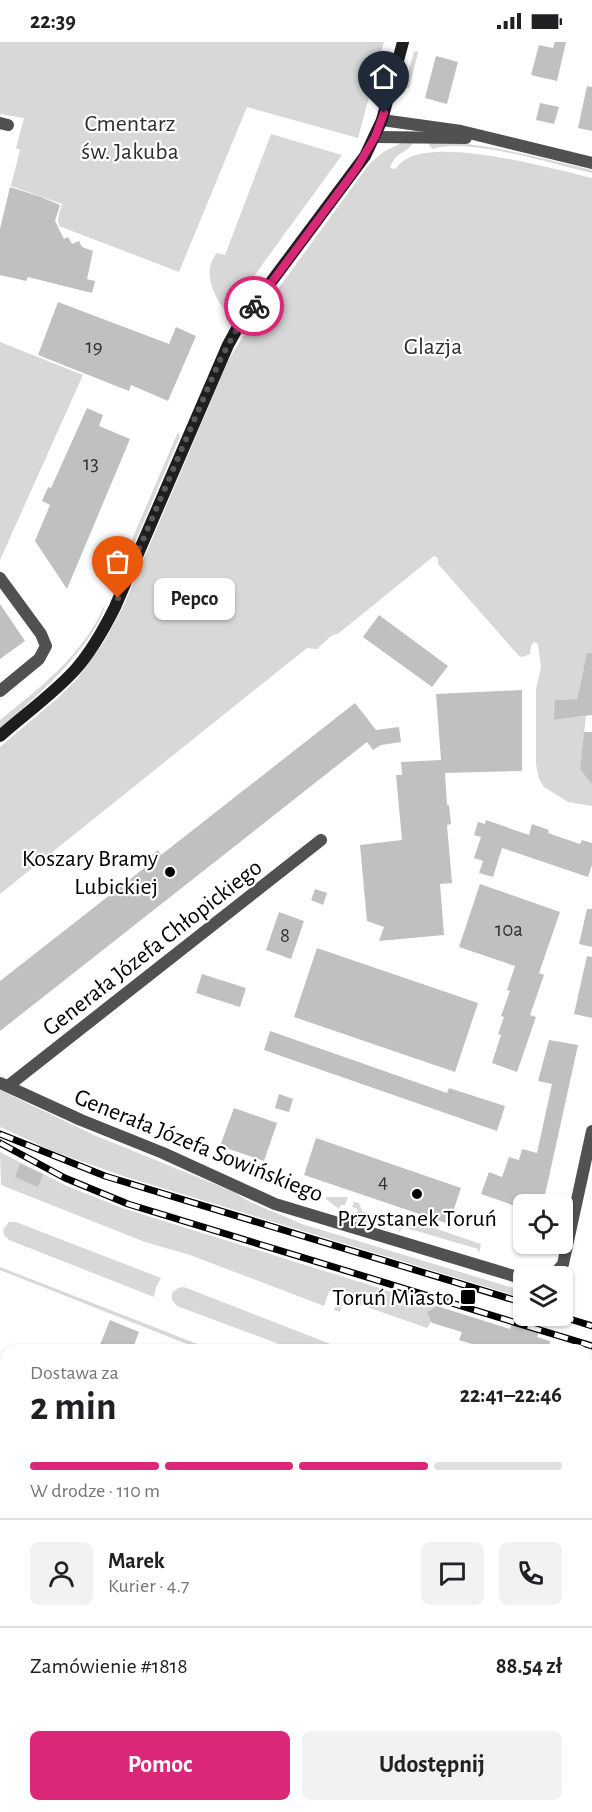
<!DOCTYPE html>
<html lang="pl">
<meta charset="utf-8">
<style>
:root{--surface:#fff;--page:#f2f2f2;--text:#202124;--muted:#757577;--line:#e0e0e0;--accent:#db2777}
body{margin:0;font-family:"Alegreya Sans",sans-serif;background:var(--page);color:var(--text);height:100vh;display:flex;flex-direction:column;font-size:22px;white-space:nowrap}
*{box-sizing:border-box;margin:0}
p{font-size:20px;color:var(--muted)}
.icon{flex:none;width:33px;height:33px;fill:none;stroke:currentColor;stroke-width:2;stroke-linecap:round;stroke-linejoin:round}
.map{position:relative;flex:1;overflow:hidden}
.drawer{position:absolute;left:0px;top:1302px;width:592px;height:468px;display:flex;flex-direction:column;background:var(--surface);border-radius:18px 18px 0 0;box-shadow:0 2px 4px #0004}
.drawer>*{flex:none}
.fabs{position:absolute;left:513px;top:1152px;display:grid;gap:12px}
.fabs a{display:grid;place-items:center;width:60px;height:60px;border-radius:9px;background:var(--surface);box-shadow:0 2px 4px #0004;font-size:30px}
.pin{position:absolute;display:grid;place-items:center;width:51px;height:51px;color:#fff;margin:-62px -26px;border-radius:50% 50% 50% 0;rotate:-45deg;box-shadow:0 0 6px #0007}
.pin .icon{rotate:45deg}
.courier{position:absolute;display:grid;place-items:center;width:60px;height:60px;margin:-30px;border:4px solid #db2777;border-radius:50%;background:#fff;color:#222;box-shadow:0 2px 8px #0007}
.bubble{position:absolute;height:42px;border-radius:9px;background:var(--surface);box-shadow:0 2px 4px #0004;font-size:20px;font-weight:600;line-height:42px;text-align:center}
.overview em{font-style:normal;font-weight:600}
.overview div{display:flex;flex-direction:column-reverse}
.overview{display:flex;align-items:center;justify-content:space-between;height:102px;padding:0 30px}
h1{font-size:39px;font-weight:600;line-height:45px}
.bar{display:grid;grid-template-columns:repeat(4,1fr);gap:9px 6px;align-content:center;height:72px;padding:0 30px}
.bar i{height:8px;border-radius:4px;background:var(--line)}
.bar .on{background:var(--accent)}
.bar p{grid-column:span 4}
.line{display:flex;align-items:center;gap:15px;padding:0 30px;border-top:2px solid var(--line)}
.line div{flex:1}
.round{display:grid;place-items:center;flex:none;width:63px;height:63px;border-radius:9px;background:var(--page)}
.action{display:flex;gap:12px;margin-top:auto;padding:12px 30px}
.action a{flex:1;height:69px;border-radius:9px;background:var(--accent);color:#fff;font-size:24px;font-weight:600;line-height:69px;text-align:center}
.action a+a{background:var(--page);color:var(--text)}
.status{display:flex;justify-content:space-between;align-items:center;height:42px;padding:0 30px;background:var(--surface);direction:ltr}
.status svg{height:16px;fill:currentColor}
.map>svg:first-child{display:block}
.green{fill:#d8d8d8}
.building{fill:#c0c0c0}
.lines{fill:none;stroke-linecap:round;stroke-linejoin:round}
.primary-casing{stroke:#dbdbdb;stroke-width:18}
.street{stroke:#515151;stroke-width:12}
.secondary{stroke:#1e1e1e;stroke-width:12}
.primary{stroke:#000;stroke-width:15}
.tram{stroke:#000;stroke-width:1.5}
.rail-casing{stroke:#000;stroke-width:7}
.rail{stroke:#fff;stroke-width:4.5;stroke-dasharray:14;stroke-linecap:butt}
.done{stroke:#595959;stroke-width:6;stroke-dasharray:0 10.8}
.route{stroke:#db2777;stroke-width:8}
.poi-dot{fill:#000;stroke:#fff;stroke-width:2}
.labels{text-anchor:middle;stroke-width:4.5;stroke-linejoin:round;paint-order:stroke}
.number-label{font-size:21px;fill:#303030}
.park-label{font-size:24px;fill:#2f2f2f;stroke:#fff}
.poi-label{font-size:24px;fill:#000;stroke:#fff;text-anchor:end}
.street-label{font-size:24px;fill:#000;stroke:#fff}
</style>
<div class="status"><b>22:39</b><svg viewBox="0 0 49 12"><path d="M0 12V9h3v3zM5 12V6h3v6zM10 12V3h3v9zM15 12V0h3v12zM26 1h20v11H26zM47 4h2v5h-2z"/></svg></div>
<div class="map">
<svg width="592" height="1770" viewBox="0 0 592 1770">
<rect width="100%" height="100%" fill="#fff"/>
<g class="green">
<polygon points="0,0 384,0 358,96 247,65 179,230 59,184 58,176 62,162 11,144 20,108 16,106 24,76 0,72"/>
<polygon points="417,9 418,11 409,46 403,47 414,10"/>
<path d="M271 92 342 113 227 271C214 255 201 229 217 211L225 213Z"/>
<path d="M426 99C483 100 537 115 592 128V131C552 122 469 95 432 107Z"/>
<path d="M401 101H413C407 112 396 108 390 126L396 127C417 87 556 128 592 136V620L583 628 577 657 556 658 554 678 586 674 580 727 586 733 592 731V764L568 760 544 745 539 737 536 722V647L541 625 538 602 534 600 531 604 530 612 523 615 519 614 438 522V516L434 514 339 591 331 594 317 607 307 606 0 852V705L60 654 77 637 104 600 125 561 228 319 242 296 370 121 385 109Z"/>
<polygon points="0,300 83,333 0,518"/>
<polygon points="178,390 180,394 118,540 113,542"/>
<path d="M105 562C104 571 98 580 94 588 69 627 35 656 0 686V678C41 645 84 612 105 562Z"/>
<polygon points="0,1048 94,1093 234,1150 248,1159 302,1182 523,1249 523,1256 126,1135 55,1110 0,1085"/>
<polygon points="0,1110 69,1145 122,1166 437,1264 429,1269 428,1272 433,1277 427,1286 344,1257 340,1270 334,1268 339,1253 329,1249 324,1264 190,1213 145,1200 1,1143"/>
<polygon points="326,1155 348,1155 345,1163 341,1163 339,1167 326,1157"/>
<polygon points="354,1160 359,1161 362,1169 378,1175 391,1172 390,1178 384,1177 381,1183 386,1185 385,1187 355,1178 358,1167 352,1165"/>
<polygon points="402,1175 481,1202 479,1212 478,1207 403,1185 398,1191"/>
<polygon points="9,1180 16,1180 161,1236 156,1245 154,1255 9,1198 4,1193 3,1188"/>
<polygon points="0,1225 213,1308 202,1308 0,1228"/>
<polygon points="184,1245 346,1308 295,1308 177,1264 172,1258 172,1251 178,1246"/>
<polygon points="589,1388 592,1389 592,1417 587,1417 587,1396"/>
<polygon points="586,1438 591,1440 592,1438 592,1472 587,1460"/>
<polygon points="592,1692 592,1770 587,1770 589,1760 586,1759 587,1696"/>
</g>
<g class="building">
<polygon points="555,0 566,0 557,39 531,33 539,3 553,6"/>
<polygon points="436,14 458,20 447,62 425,56"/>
<polygon points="587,44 592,45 592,89 578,86"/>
<polygon points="540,61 559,65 554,82 536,78"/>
<polygon points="10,145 41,155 60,163 55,179 64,197 68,195 72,202 79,199 82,205 93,209 87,237 95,239 92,251 28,235 26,239 0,233 0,187"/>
<polygon points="58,260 169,302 176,285 196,294 168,359 131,343 129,349 38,313"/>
<polygon points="87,366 103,373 99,384 130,397 67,547 35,499 50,463 42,459 48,445 51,446"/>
<polygon points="0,562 25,599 0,617"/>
<polygon points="379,573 448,624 432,645 363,595"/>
<polygon points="587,611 592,611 592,673 554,678 555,658 577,657"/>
<polygon points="522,648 522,729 445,731 447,763 449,763 451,782 447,783 452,841 440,842 444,893 379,899 384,885 367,879 360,803 402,798 396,733 402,733 401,720 441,718 436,652"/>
<polygon points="355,661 376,688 399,685 401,700 381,703 373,708 367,700 0,989 0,939 147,824 144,820 158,808 161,813"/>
<polygon points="584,690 592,690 592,742 580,727"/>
<polygon points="486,778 529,793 532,782 549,788 548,791 580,802 582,798 592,801 592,823 588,835 502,806 493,835 479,831 483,819 474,816 481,795 474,793 478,780 485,782"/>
<polygon points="480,842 560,870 539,931 544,933 530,973 536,975 517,1030 492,1021 501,993 498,992 504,975 501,974 510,949 507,948 515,924 459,905"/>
<polygon points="315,847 327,851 323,863 311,858"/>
<polygon points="587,867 592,867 592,905 579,902"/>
<polygon points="279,870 304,879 291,917 266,908"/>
<polygon points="317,906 478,961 455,1030 294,975"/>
<polygon points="587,914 592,915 592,976 574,972"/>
<polygon points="202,932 246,946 240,965 196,951"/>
<polygon points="270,989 447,1051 449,1046 505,1064 497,1089 264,1008"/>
<polygon points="549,998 578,1003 543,1162 524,1162 524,1167 481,1152 489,1130 502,1135 509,1115 519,1118 522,1107 537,1111 552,1042 538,1039"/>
<polygon points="279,1052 293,1057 289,1070 275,1066"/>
<polygon points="234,1066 277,1081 264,1119 220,1104"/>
<polygon points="316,1096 461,1146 449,1182 304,1133"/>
<polygon points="20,1122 43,1132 38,1145 15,1135"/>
<polygon points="521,1252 524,1252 524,1274 544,1274 537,1295 550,1299 549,1308 492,1308 459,1298 462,1290 432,1281 427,1270 437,1264 510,1287"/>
<polygon points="110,1278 139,1290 132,1308 98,1308"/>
</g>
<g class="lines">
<g class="primary-casing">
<g id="primary">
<polyline points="586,1589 592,1583"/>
<polyline points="586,1624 592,1620"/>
<polyline points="217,1770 230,1764"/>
<polyline points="265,1770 278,1764"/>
</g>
</g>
<g class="street">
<polyline points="382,78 461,89 592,121"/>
<polyline points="0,81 8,83"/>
<polyline points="375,95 466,96"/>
<polyline points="0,536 41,592 46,604 39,617 0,649"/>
<polyline points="0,1041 81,1078 163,1111 275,1162 524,1237"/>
<polyline points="8,1044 321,798"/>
<polyline points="553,1234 563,1222 592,1089"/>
<polyline points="586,1519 592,1529"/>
<polyline points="0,1604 6,1601"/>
<polyline points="0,1647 6,1644"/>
<polyline points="586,1674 592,1673"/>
<polyline points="545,1770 547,1764"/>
</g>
<path class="secondary" d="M0 694C25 672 53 652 75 628 92 609 104 587 115 565L228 303 239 283 365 114 382 78 403 0"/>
<use href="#primary" class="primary"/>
<g class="tram">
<polyline points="586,1601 592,1597"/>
<polyline points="233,1770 246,1764"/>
<polyline points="247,1770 260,1764"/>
</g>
<g class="rail-casing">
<g id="rail">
<polyline points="0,1092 105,1134 524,1261"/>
<polyline points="0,1101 65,1136 128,1162 592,1304"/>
<polyline points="560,1274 592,1284"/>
</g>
</g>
<use href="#rail" class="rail"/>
</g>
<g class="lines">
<polyline class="done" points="118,556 220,318 239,283 254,264"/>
<polyline class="route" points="254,264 356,127 375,95 384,71"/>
</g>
<g class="poi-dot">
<circle cx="170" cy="830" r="6"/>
<circle cx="417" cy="1152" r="6"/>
<rect x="460" y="1247" width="16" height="16" rx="3"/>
</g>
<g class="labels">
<g class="number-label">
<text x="94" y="311">19</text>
<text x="91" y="428">13</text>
<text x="509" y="894">10a</text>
<text x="285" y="900">8</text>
<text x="383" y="1146">4</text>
</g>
<g class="park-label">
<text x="130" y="89">Cmentarz<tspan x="130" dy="28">św. Jakuba</tspan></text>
<text x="433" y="312">Glazja</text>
</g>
<g class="poi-label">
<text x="158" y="824">Koszary Bramy<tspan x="158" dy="28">Lubickiej</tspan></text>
<text x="417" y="1184" text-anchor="middle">Przystanek Toruń</text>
<text x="454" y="1263">Toruń Miasto</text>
</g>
<g class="street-label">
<text transform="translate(152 905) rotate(-38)" y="8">Generała Józefa Chłopickiego</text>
<text transform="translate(199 1103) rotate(22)" y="8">Generała Józefa Sowińskiego</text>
</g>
</g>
</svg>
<div class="fabs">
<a><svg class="icon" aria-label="locate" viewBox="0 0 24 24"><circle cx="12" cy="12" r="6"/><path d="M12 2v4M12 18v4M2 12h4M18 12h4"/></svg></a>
<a><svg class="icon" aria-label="layers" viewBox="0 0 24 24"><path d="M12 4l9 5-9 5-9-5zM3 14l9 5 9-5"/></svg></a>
</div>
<div class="pin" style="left:118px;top:556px;background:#ea580c"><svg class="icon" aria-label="bag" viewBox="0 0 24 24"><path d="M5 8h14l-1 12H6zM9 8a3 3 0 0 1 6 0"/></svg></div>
<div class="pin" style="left:384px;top:71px;background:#1f2937"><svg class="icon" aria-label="home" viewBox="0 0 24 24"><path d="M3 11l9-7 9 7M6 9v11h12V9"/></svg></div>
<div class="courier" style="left:254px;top:264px"><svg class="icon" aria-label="bike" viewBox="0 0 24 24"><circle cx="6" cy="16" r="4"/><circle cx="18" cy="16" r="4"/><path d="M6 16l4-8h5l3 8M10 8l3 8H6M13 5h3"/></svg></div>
<div class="bubble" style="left:154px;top:536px;width:81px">Pepco</div>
<section class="drawer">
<div class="overview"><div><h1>2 min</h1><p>Dostawa za</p></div><em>22:41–22:46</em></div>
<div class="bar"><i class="on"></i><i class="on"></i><i class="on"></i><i></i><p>W drodze · 110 m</p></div>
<div class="line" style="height:108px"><a class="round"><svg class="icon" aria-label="person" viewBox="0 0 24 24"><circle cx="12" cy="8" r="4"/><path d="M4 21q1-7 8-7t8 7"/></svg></a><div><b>Marek</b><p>Kurier · 4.7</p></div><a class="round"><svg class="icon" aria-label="chat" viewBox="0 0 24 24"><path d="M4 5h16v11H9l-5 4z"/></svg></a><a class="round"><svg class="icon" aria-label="phone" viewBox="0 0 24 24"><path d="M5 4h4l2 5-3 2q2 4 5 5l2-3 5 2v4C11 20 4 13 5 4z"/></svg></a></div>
<div class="line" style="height:78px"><div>Zamówienie #1818</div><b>88.54 zł</b></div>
<div class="action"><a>Pomoc</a><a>Udostępnij</a></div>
</section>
</div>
